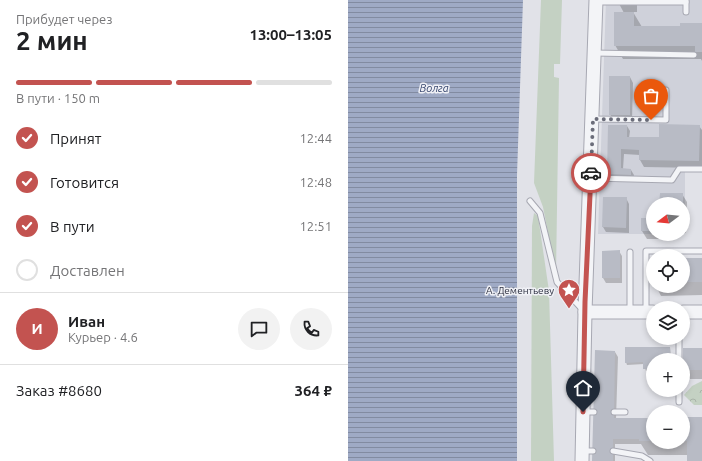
<!DOCTYPE html>
<html lang="ru">
<meta charset="utf-8">
<style>
:root{--surface:#fff;--page:#f2f2f2;--text:#202124;--muted:#757577;--line:#e0e0e0;--accent:#c35350}
body{margin:0;font-family:Ubuntu,sans-serif;background:var(--page);color:var(--text);height:100vh;display:flex;flex-direction:column;font-size:15px;white-space:nowrap}
*{box-sizing:border-box;margin:0}
p{font-size:13px;color:var(--muted)}
.icon{flex:none;width:22px;height:22px;fill:none;stroke:currentColor;stroke-width:2;stroke-linecap:round;stroke-linejoin:round}
.map{position:relative;flex:1;overflow:hidden}
.sheet{display:flex;flex-direction:column;background:var(--surface);width:348px}
.sheet>*{flex:none}
.needle{width:26px;rotate:254deg}
.buttons{position:absolute;left:298px;top:197px;display:grid;gap:8px}
.buttons a{display:grid;place-items:center;width:44px;height:44px;border-radius:50%;background:var(--surface);box-shadow:0 2px 6px #0003;font-size:20px}
.pin{position:absolute;display:grid;place-items:center;width:34px;height:34px;color:#fff;margin:-41px -17px;border-radius:50% 50% 50% 0;rotate:-45deg;box-shadow:0 0 4px #0007}
.pin .icon{rotate:45deg}
.courier{position:absolute;display:grid;place-items:center;width:40px;height:40px;margin:-20px;border:3px solid #c35350;border-radius:50%;background:#fff;color:#222;box-shadow:0 1px 5px #0007}
.head em{font-style:normal;font-weight:700}
.head div{display:flex;flex-direction:column-reverse}
.head{display:flex;align-items:center;justify-content:space-between;height:68px;padding:0 16px}
h1{font-size:26px;font-weight:700;line-height:30px}
.bar{display:grid;grid-template-columns:repeat(4,1fr);gap:6px 4px;align-content:center;height:48px;padding:0 16px}
.bar i{height:5px;border-radius:3px;background:var(--line)}
.bar .active{background:var(--accent)}
.bar p{grid-column:span 4}
.line{display:flex;align-items:center;gap:10px;padding:0 16px;border-top:1px solid var(--line)}
.line div{flex:1}
.round{display:grid;place-items:center;flex:none;width:42px;height:42px;border-radius:21px;background:var(--page)}
ol{padding:0 16px;list-style:none}
li{display:flex;align-items:center;gap:12px;height:44px}
li p{margin-inline-start:auto}
li .icon{padding:4px;border-radius:50%;background:var(--accent);color:#fff;stroke-width:4}
li:last-child{color:var(--muted)}
li i{width:22px;height:22px;border:2px solid var(--line);border-radius:50%}
main{display:flex;flex:1;min-height:0}
.map>svg:first-child{display:block}
.built{fill:#cfd1da}
.green{fill:#c4d1c3}
.forest{fill:url(#forest-crowns)}
.water{fill:url(#water-rules)}
.shadow{fill:#0003}
.building{fill:#b8bbc5}
.lines{fill:none;stroke-linecap:round;stroke-linejoin:round}
.service-casing{stroke:#a7a8b2;stroke-width:7}
.tertiary-casing{stroke:#a7a8b2;stroke-width:15}
.service{stroke:#f3f4f7;stroke-width:5}
.tertiary{stroke:#f3f4f7;stroke-width:13}
.done{stroke:#6b6d7a;stroke-width:4;stroke-dasharray:0 7.2}
.route{stroke:#c35350;stroke-width:5}
.labels{text-anchor:middle;stroke-width:3;stroke-linejoin:round;paint-order:stroke}
.poi-label{font-size:10px;fill:#2b2e3f;stroke:#f0f1f6;text-anchor:end}
.water-label{font-size:11px;font-style:italic;fill:#38476f;stroke:#f0f1f6}
</style>
<main>
<section class="sheet">
<div class="head"><div><h1>2 мин</h1><p>Прибудет через</p></div><em>13:00–13:05</em></div>
<div class="bar"><i class="active"></i><i class="active"></i><i class="active"></i><i></i><p>В пути · 150 m</p></div>
<ol>
<li><svg class="icon" aria-label="check" viewBox="0 0 24 24"><path d="M5 12l5 5 9-10"/></svg>Принят<p>12:44</p></li>
<li><svg class="icon" aria-label="check" viewBox="0 0 24 24"><path d="M5 12l5 5 9-10"/></svg>Готовится<p>12:48</p></li>
<li><svg class="icon" aria-label="check" viewBox="0 0 24 24"><path d="M5 12l5 5 9-10"/></svg>В пути<p>12:51</p></li>
<li><i></i>Доставлен</li>
</ol>
<div class="line" style="height:72px"><b class="round" style="background:var(--accent);color:#fff">И</b><div><b>Иван</b><p>Курьер · 4.6</p></div><a class="round"><svg class="icon" aria-label="chat" viewBox="0 0 24 24"><path d="M4 5h16v11H9l-5 4z"/></svg></a><a class="round"><svg class="icon" aria-label="phone" viewBox="0 0 24 24"><path d="M5 4h4l2 5-3 2q2 4 5 5l2-3 5 2v4C11 20 4 13 5 4z"/></svg></a></div>
<div class="line" style="height:52px"><div>Заказ #8680</div><b>364 ₽</b></div>
</section>
<div class="map">
<svg width="354" height="461" viewBox="0 0 354 461">
<defs>
<pattern id="forest-crowns" width="20" height="18" patternUnits="userSpaceOnUse"><rect width="20" height="18" fill="#c4d1c3"/><path d="M2 6a3 3 0 1 1 6 0M12 15a3 3 0 1 1 6 0" fill="none" stroke="#a9b4a9"/></pattern>
<pattern id="water-rules" width="6" height="5" patternUnits="userSpaceOnUse"><rect width="6" height="5" fill="#9faac5"/><path d="M0 2.5h6" fill="none" stroke="#828ba1"/></pattern>
</defs>
<rect width="100%" height="100%" fill="#e1e2e8"/>
<polygon class="built" points="258,0 354,0 354,171 337,171 337,234 335,234 335,204 305,204 305,234 250,234"/>
<g class="green">
<polygon points="193,0 214,0 212,64 206,64 206,77 211,78 208,274 195,207 186,183"/>
<polygon points="186,213 190,216 201,291 206,461 183,461 184,226"/>
</g>
<polygon class="forest" points="354,381 354,405 346,405 336,395 344,386"/>
<polygon class="water" points="0,0 175,0 169,175 169,461 0,461"/>
<g class="shadow">
<polygon points="269,0 289,0 289,12 285,12 294,27 333,27 354,24 354,61 353,59 275,59 267,45 276,13"/>
<polygon points="282,77 285,83 284,120 265,120 262,114"/>
<polygon points="261,126 279,126 282,131 281,138 312,138 351,126 354,130 354,168 296,167 292,160 292,155 276,154 275,169 283,170 286,175 285,180 263,179 260,174"/>
<polygon points="334,194 339,202 338,233 335,233 335,204 312,204"/>
<polygon points="278,198 281,204 281,233 258,232 255,227"/>
<polygon points="305,219 305,234 326,234 326,239 299,239 294,231"/>
<polygon points="271,251 274,256 274,283 258,283 255,278 255,252"/>
<polygon points="335,259 354,259 354,295 313,296 308,286 335,286"/>
<polygon points="322,348 323,360 305,360 305,371 298,371 296,364 279,365 278,362"/>
<polygon points="354,349 354,379 342,379 336,369"/>
<polygon points="267,352 270,357 268,419 305,419 305,442 335,442 335,418 354,418 354,461 340,461 340,455 300,455 293,444 267,444 267,461 246,461"/>
</g>
<g class="building">
<polygon points="266,12 286,12 286,26 332,26 332,23 354,23 354,52 347,52 347,46 266,46"/>
<rect x="261" y="76" width="21" height="39"/>
<polygon points="311,124 352,125 351,161 291,160 291,150 273,149 273,168 283,169 283,175 259,174 260,125 279,125 279,137 311,137"/>
<polygon points="312,193 335,193 335,204 311,204"/>
<polygon points="255,197 279,197 278,228 254,227"/>
<rect x="293" y="218" width="12" height="13"/>
<polygon points="272,250 272,278 254,278 254,251"/>
<rect x="335" y="258" width="19" height="24"/>
<polygon points="277,347 322,347 323,360 305,360 305,369 295,369 295,362 277,363"/>
<rect x="335" y="348" width="19" height="22"/>
<polygon points="247,350 267,351 266,418 305,418 305,441 291,441 291,439 265,439 265,461 244,461"/>
<polygon points="335,417 354,417 354,461 339,461 339,441 335,441"/>
</g>
<g class="lines">
<g class="service-casing">
<g id="service">
<polyline points="249,2 338,2"/>
<polyline points="338,12 338,0"/>
<polyline points="247,53 346,55"/>
<polyline points="245,119 318,120 318,90"/>
<polyline points="243,178 324,180 331,169 354,169"/>
<polyline points="182,201 192,213 209,282 235,310"/>
<polyline points="282,252 282,311"/>
<polyline points="298,312 298,251 354,251"/>
<polyline points="331,338 331,360"/>
<polyline points="331,390 331,402"/>
<polyline points="236,412 246,412"/>
<polyline points="266,412 277,412"/>
<polyline points="236,451 245,451"/>
<polyline points="265,451 294,456 302,461"/>
</g>
</g>
<g class="tertiary-casing">
<g id="tertiary">
<polyline points="237,312 305,312"/>
<polyline points="335,312 354,312"/>
<polyline points="234,461 237,312 248,0"/>
</g>
</g>
<use href="#service" class="service"/>
<use href="#tertiary" class="tertiary"/>
</g>
<g class="lines">
<polyline class="done" points="243,173 245,119 303,120"/>
<polyline class="route" points="235,412 237,302 243,173"/>
</g>
<defs>
<g id="sight-pin" transform="scale(1.15)"><path d="M0 17L-7.5 6A9.5 9.5 0 1 1 7.5 6Z" fill="#c35350" stroke="#f0f1f6"/><path d="M0-6L1.8-2.2L6-1.7L2.9 1.2L3.7 5.4L0 3.3L-3.7 5.4L-2.9 1.2L-6-1.7L-1.8-2.2Z" fill="#fff"/></g>
</defs>
<g fill-rule="evenodd">
<use href="#sight-pin" x="221" y="290"/>
</g>
<g class="labels">
<g class="poi-label">
<text x="206" y="294">А. Дементьеву</text>
</g>
<g class="water-label">
<text x="86" y="92">Волга</text>
</g>
</g>
</svg>
<div class="buttons">
<a><svg class="needle" viewBox="-14 -14 28 28"><path d="M0-13l5 13h-10z" fill="#e53935"/><path d="M0 13l5-13h-10z" fill="#757577"/></svg></a>
<a><svg class="icon" aria-label="locate" viewBox="0 0 24 24"><circle cx="12" cy="12" r="6"/><path d="M12 2v4M12 18v4M2 12h4M18 12h4"/></svg></a>
<a><svg class="icon" aria-label="layers" viewBox="0 0 24 24"><path d="M12 4l9 5-9 5-9-5zM3 14l9 5 9-5"/></svg></a>
<a>+</a>
<a>−</a>
</div>
<div class="pin" style="left:303px;top:120px;background:#ea580c"><svg class="icon" aria-label="bag" viewBox="0 0 24 24"><path d="M5 8h14l-1 12H6zM9 8a3 3 0 0 1 6 0"/></svg></div>
<div class="pin" style="left:235px;top:412px;background:#1f2937"><svg class="icon" aria-label="home" viewBox="0 0 24 24"><path d="M3 11l9-7 9 7M6 9v11h12V9"/></svg></div>
<div class="courier" style="left:243px;top:173px"><svg class="icon" aria-label="car" viewBox="0 0 24 24"><path d="M5 17H2v-5l4-1 3-4h7l3 4 3 1v5h-3M9 17h6M6 11h13"/><circle cx="7" cy="17" r="2"/><circle cx="17" cy="17" r="2"/></svg></div>
</div>
</main>
